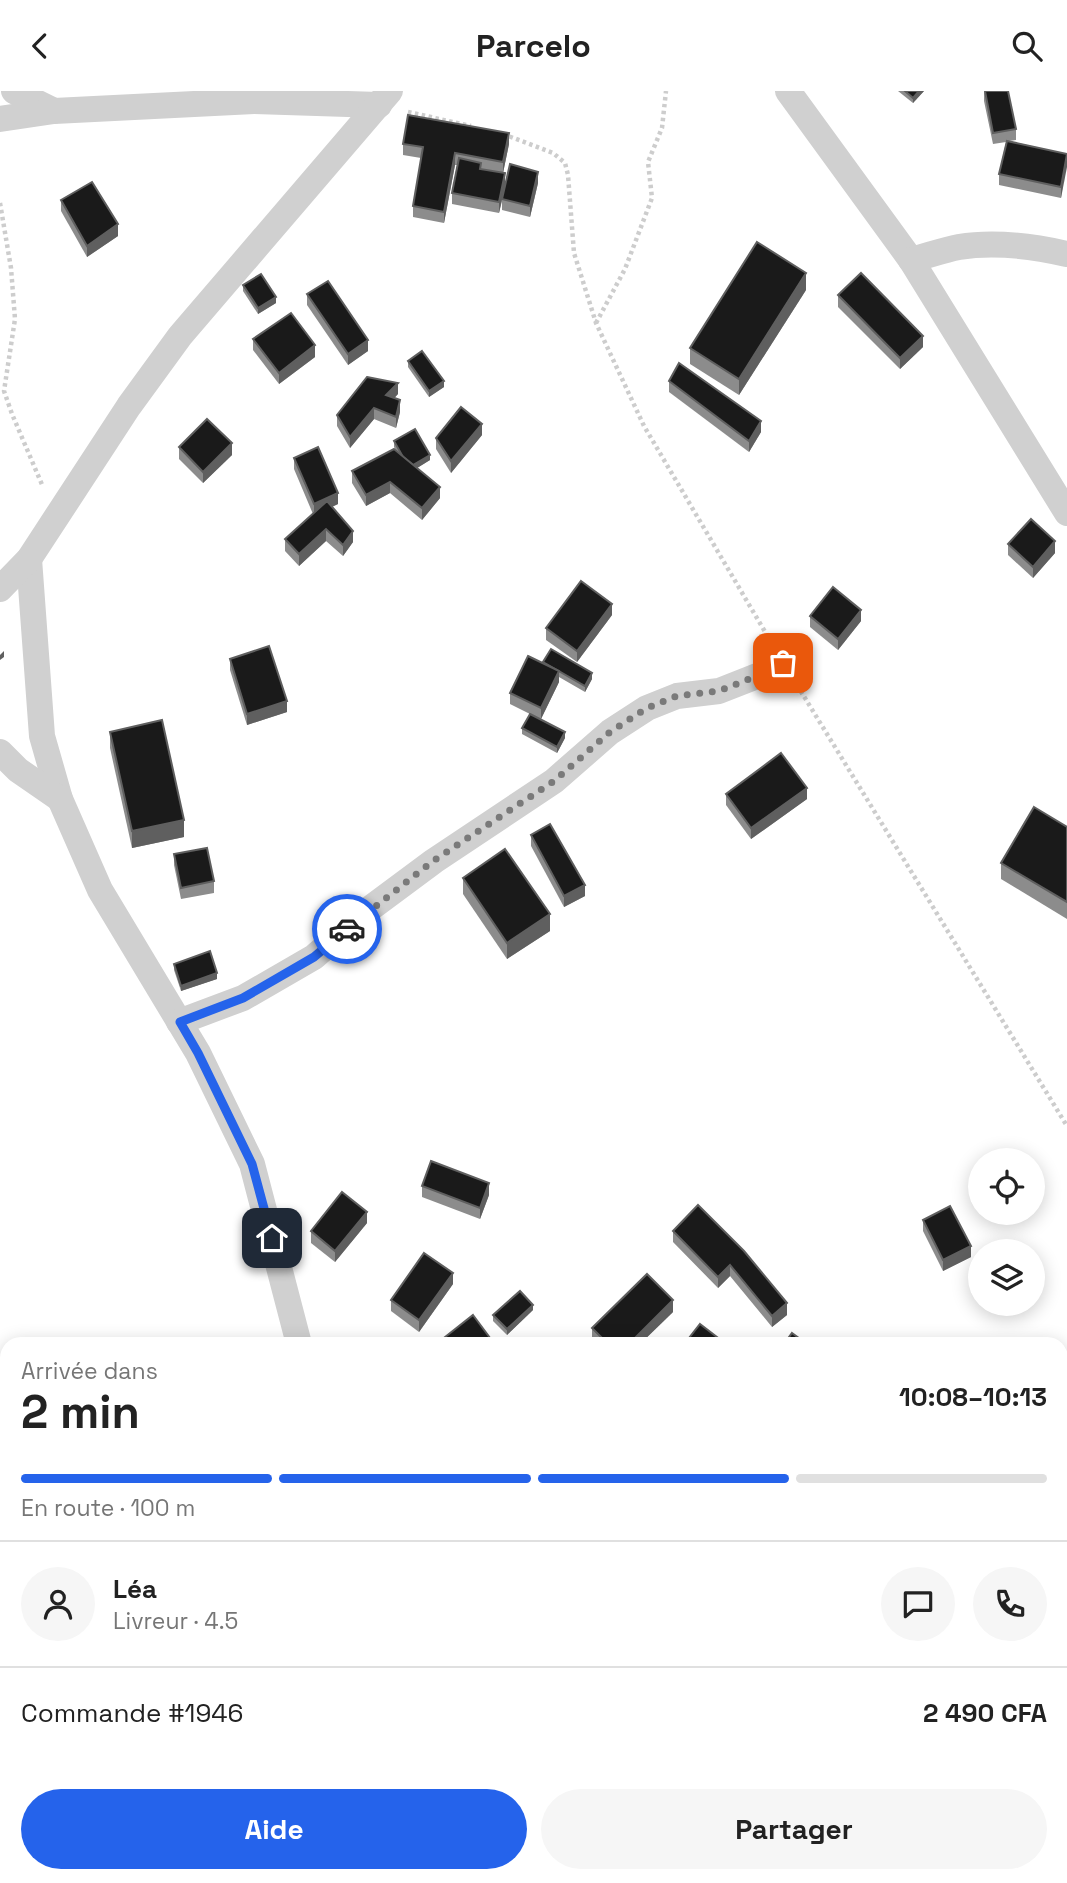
<!DOCTYPE html>
<html lang="fr">
<meta charset="utf-8">
<style>
:root{--surface:#fff;--page:#f6f6f6;--text:#222;--muted:#767676;--line:#e0e0e0;--accent:#2563eb}
body{margin:0;font-family:"Space Grotesk",sans-serif;background:var(--page);color:var(--text);height:100vh;display:flex;flex-direction:column;font-size:26px;white-space:nowrap}
*{box-sizing:border-box;margin:0}
p{font-size:23px;color:var(--muted)}
.icon{flex:none;width:38px;height:38px;fill:none;stroke:currentColor;stroke-width:2;stroke-linecap:round;stroke-linejoin:round}
.map{position:relative;flex:1;overflow:hidden}
.panel{position:absolute;left:0px;top:1246px;width:1068px;height:546px;display:flex;flex-direction:column;background:var(--surface);border-radius:21px 21px 0 0;box-shadow:0 4px 18px #0003}
.panel>*{flex:none}
.tools{position:absolute;left:968px;top:1057px;display:grid;gap:14px}
.tools a{display:grid;place-items:center;width:77px;height:77px;border-radius:50%;background:var(--surface);box-shadow:0 4px 18px #0003;font-size:35px}
.pin{position:absolute;display:grid;place-items:center;width:60px;height:60px;color:#fff;margin:-30px;border-radius:14px;box-shadow:0 4px 10px #0006}
.courier{position:absolute;display:grid;place-items:center;width:70px;height:70px;margin:-35px;border:5px solid #2563eb;border-radius:50%;background:#fff;color:#222;box-shadow:0 2px 9px #0007}
.head em{font-style:normal;font-weight:600}
.head div{display:flex;flex-direction:column-reverse}
.head{display:flex;align-items:center;justify-content:space-between;height:119px;padding:0 21px}
h1{font-size:46px;font-weight:600;line-height:52px}
.bar{display:grid;grid-template-columns:repeat(4,1fr);gap:10px 7px;align-content:center;height:84px;padding:0 21px}
.bar i{height:9px;border-radius:5px;background:var(--line)}
.bar .current{background:var(--accent)}
.bar p{grid-column:span 4}
.line{display:flex;align-items:center;gap:18px;padding:0 21px;border-top:2px solid var(--line)}
.line div{flex:1}
.round{display:grid;place-items:center;flex:none;width:74px;height:74px;border-radius:37px;background:var(--page)}
.button{display:flex;gap:14px;margin-top:auto;padding:14px 21px}
.button a{flex:1;height:80px;border-radius:42px;background:var(--accent);color:#fff;font-size:28px;font-weight:600;line-height:80px;text-align:center}
.button a+a{background:var(--page);color:var(--text)}
header{display:flex;justify-content:space-between;align-items:center;height:91px;padding:0 21px;background:var(--surface);font-size:32px;font-weight:600}
.map>svg:first-child{display:block}
.lines{fill:none;stroke-linecap:round;stroke-linejoin:round}
.path{stroke:#cdcdcd;stroke-width:4.5;stroke-dasharray:3.5 3.5;stroke-linecap:butt}
.street{stroke:#d0d0d0;stroke-width:26}
.wall{fill:#8c8c8c}
.shaded-wall{fill:#5f5f5f}
.building{fill:#1a1a1a;stroke:#5f5f5f;stroke-width:2}
.done{stroke:#7a7a7a;stroke-width:7;stroke-dasharray:0 12.6}
.route{stroke:#2563eb;stroke-width:9}
</style>
<header><svg class="icon" aria-label="back" viewBox="0 0 24 24"><path d="M15 5l-7 7 7 7"/></svg>Parcelo<svg class="icon" aria-label="search" viewBox="0 0 24 24"><circle cx="10" cy="10" r="6"/><path d="M15 15l6 6"/></svg></header>
<div class="map">
<svg width="1067" height="1792" viewBox="0 0 1067 1792">
<rect width="100%" height="100%" fill="#fff"/>
<g class="lines">
<g class="path">
<polyline points="408,21 471,35"/>
<polyline points="503,43 553,62 565,72 568,84 574,162 596,232 644,335 771,551"/>
<polyline points="0,112 11,177 15,228 4,300 12,323 43,396"/>
<polyline points="596,232 625,178 652,107 648,71 662,37 666,0"/>
<polyline points="797,594 1067,1035"/>
<polyline points="0,1604 7,1611"/>
</g>
<g class="street">
<polyline points="14,0 54,20"/>
<polyline points="788,0 911,169 1067,422"/>
<polyline points="0,28 54,20 254,10 379,14"/>
<path d="M911 169C927 165 943 159 959 156 995 150 1032 155 1067 163"/>
<polyline points="29,468 42,645 60,708 100,799 198,962 252,1073 299,1253"/>
<polyline points="0,498 29,468 129,315 180,245 390,0"/>
<polyline points="0,661 18,679 60,708"/>
<polyline points="179,931 243,907 314,866 364,822 434,770 554,690 610,641 647,617 677,605 719,600 762,583 783,572"/>
<polyline points="1060,1723 1067,1725"/>
<polyline points="679,1785 682,1792"/>
<polyline points="141,1792 149,1785"/>
<polyline points="716,1792 725,1785"/>
</g>
</g>
<g class="wall">
<polygon points="898,0 924,0 913,12"/>
<polygon points="984,0 1016,38 1016,49 1009,50 1067,63 1061,107 999,94 999,83 1006,51 993,53 984,10"/>
<polygon points="403,53 509,53 503,82 505,94 538,92 530,126 502,119 502,110 499,122 452,113 452,102 457,74 455,74 444,132 413,126 413,115 421,67 403,64"/>
<polygon points="61,109 118,145 87,166 61,120"/>
<polygon points="243,194 276,212 258,223 243,200"/>
<polygon points="806,199 739,304 690,273 690,257"/>
<polygon points="307,203 368,260 348,274 307,214"/>
<polygon points="838,204 923,256 900,278 838,216"/>
<polygon points="253,248 315,266 279,293 253,259"/>
<polygon points="408,270 444,296 429,306 408,276"/>
<polygon points="669,290 761,341 749,361 669,301"/>
<polygon points="398,303 394,307 400,321 396,337 374,328 350,357 337,335 337,324"/>
<polygon points="482,344 451,382 436,358 436,347"/>
<polygon points="394,350 430,369 417,377 440,407 422,429 390,402 366,415 352,392 352,380 397,361 394,356"/>
<polygon points="179,356 232,364 203,392 179,368"/>
<polygon points="294,367 338,413 332,416 353,451 343,465 326,450 299,475 285,460 285,448 313,423 294,378"/>
<polygon points="1008,453 1055,462 1033,487 1008,464"/>
<polygon points="612,524 577,571 546,549 546,537"/>
<polygon points="810,525 861,530 838,559 810,536"/>
<polygon points="230,568 287,621 247,634 230,579"/>
<polygon points="543,572 592,588 585,601 559,586 559,591 541,628 565,647 557,662 522,643 522,637 530,623 510,613 510,602"/>
<polygon points="110,641 184,746 132,757 110,657"/>
<polygon points="726,703 807,708 751,748 726,714"/>
<polygon points="1067,736 1067,828 1001,788 1001,772"/>
<polygon points="531,744 585,805 564,816 531,755"/>
<polygon points="174,763 214,790 214,802 181,808 174,774"/>
<polygon points="463,787 550,840 507,868 463,803"/>
<polygon points="174,873 217,888 181,900 174,879"/>
<polygon points="422,1095 489,1104 480,1128 422,1106"/>
<polygon points="698,1114 787,1224 772,1236 730,1185 718,1197 673,1151 673,1140"/>
<polygon points="923,1129 971,1166 943,1180 923,1140"/>
<polygon points="367,1132 335,1171 311,1152 311,1140"/>
<polygon points="453,1193 419,1241 391,1220 391,1209"/>
<polygon points="533,1219 507,1244 493,1230 493,1224"/>
<polygon points="673,1221 640,1253 596,1253 592,1249 592,1237"/>
<polygon points="689,1247 726,1253 690,1253"/>
<polygon points="1067,1313 1067,1382 1060,1374 1060,1314"/>
<polygon points="1060,1436 1067,1441 1064,1498 1062,1496 1062,1501 1060,1503"/>
<polygon points="1067,1510 1067,1570 1060,1568 1060,1516"/>
<polygon points="1067,1572 1067,1612 1060,1609 1060,1584"/>
<polygon points="497,1785 599,1785 599,1788 593,1792 560,1792 556,1786 556,1792 493,1792 493,1787"/>
<polygon points="816,1785 854,1785 854,1791 852,1792 822,1792"/>
</g>
<g class="shaded-wall">
<polygon points="919,0 924,0 913,12 913,7"/>
<polygon points="509,42 509,53 503,82 503,71"/>
<polygon points="455,62 455,74 444,132 444,121"/>
<polygon points="1067,65 1067,76 1061,107 1061,96"/>
<polygon points="538,81 538,92 530,126 530,115"/>
<polygon points="505,82 505,94 499,122 499,111"/>
<polygon points="118,133 118,145 87,166 87,155"/>
<polygon points="806,182 806,199 739,304 739,288"/>
<polygon points="276,206 276,212 258,223 258,217"/>
<polygon points="923,245 923,256 900,278 900,267"/>
<polygon points="368,249 368,260 348,274 348,263"/>
<polygon points="315,254 315,266 279,293 279,282"/>
<polygon points="444,290 444,296 429,306 429,300"/>
<polygon points="398,292 398,303 386,316 386,304"/>
<polygon points="400,309 400,321 396,337 396,326"/>
<polygon points="374,317 374,328 350,357 350,346"/>
<polygon points="761,330 761,341 749,361 749,350"/>
<polygon points="482,333 482,344 451,382 451,370"/>
<polygon points="232,352 232,364 203,392 203,381"/>
<polygon points="430,364 430,369 409,382 409,376"/>
<polygon points="390,391 390,402 366,415 366,404"/>
<polygon points="440,396 440,407 422,429 422,417"/>
<polygon points="338,402 338,413 314,424 314,413"/>
<polygon points="326,438 326,450 299,475 299,463"/>
<polygon points="353,440 353,451 343,465 343,454"/>
<polygon points="1055,450 1055,462 1033,487 1033,476"/>
<polygon points="612,513 612,524 577,571 577,560"/>
<polygon points="861,519 861,530 838,559 838,548"/>
<polygon points="4,560 4,566 0,569 0,564"/>
<polygon points="559,580 559,591 541,628 541,617"/>
<polygon points="592,582 592,588 585,601 585,595"/>
<polygon points="287,610 287,621 247,634 247,623"/>
<polygon points="565,641 565,647 557,662 557,656"/>
<polygon points="807,697 807,708 751,748 751,737"/>
<polygon points="184,729 184,746 132,757 132,740"/>
<polygon points="585,794 585,805 564,816 564,805"/>
<polygon points="550,823 550,840 507,868 507,852"/>
<polygon points="217,882 217,888 181,900 181,895"/>
<polygon points="489,1092 489,1104 480,1128 480,1117"/>
<polygon points="367,1121 367,1132 335,1171 335,1160"/>
<polygon points="971,1155 971,1166 943,1180 943,1169"/>
<polygon points="730,1174 730,1185 718,1197 718,1186"/>
<polygon points="453,1182 453,1193 419,1241 419,1229"/>
<polygon points="673,1209 673,1221 640,1253 629,1253"/>
<polygon points="787,1212 787,1224 772,1236 772,1225"/>
<polygon points="533,1214 533,1219 507,1244 507,1238"/>
<polygon points="1067,1482 1067,1493 1064,1498 1064,1486"/>
<polygon points="556,1785 556,1792 542,1792"/>
<polygon points="595,1785 599,1785 599,1788 593,1792 583,1792"/>
<polygon points="847,1785 854,1785 854,1791 852,1792 840,1792"/>
</g>
<g class="building">
<polygon points="905,0 919,0 913,7"/>
<polygon points="985,0 1008,0 1016,38 993,42"/>
<polygon points="408,24 509,42 503,71 455,62 444,121 413,115 423,56 403,53"/>
<polygon points="1007,50 1067,63 1061,96 999,83"/>
<polygon points="459,67 481,72 480,78 505,82 499,111 452,102"/>
<polygon points="510,73 538,81 530,115 502,108"/>
<polygon points="92,91 118,133 87,155 61,109"/>
<polygon points="757,151 806,182 739,288 690,257"/>
<polygon points="861,182 923,245 900,267 838,204"/>
<polygon points="261,183 276,206 258,217 243,194"/>
<polygon points="328,190 368,249 348,263 307,203"/>
<polygon points="291,222 315,254 279,282 253,248"/>
<polygon points="422,260 444,290 429,300 408,270"/>
<polygon points="679,272 761,330 749,350 669,290"/>
<polygon points="367,286 398,292 386,304 400,309 396,326 374,317 350,346 337,324"/>
<polygon points="461,316 482,333 451,370 436,347"/>
<polygon points="207,328 232,352 203,381 179,356"/>
<polygon points="415,338 430,364 413,374 403,366 394,350"/>
<polygon points="318,356 338,402 314,413 294,367"/>
<polygon points="394,358 440,396 422,417 390,391 366,404 352,380"/>
<polygon points="327,410 353,440 343,454 326,438 299,463 285,448"/>
<polygon points="1031,428 1055,450 1033,476 1008,453"/>
<polygon points="581,490 612,513 577,560 546,537"/>
<polygon points="833,496 861,519 838,548 810,525"/>
<polygon points="269,555 287,610 247,623 230,568"/>
<polygon points="551,558 592,582 585,595 543,571"/>
<polygon points="528,565 559,580 541,617 510,602"/>
<polygon points="530,623 565,641 557,656 522,637"/>
<polygon points="162,629 184,729 132,740 110,641"/>
<polygon points="781,662 807,697 751,737 726,703"/>
<polygon points="1034,716 1067,736 1067,811 1001,772"/>
<polygon points="550,733 585,794 564,805 531,744"/>
<polygon points="207,757 214,790 181,797 174,763"/>
<polygon points="505,758 550,823 507,852 463,787"/>
<polygon points="210,860 217,882 181,895 174,873"/>
<polygon points="431,1070 489,1092 480,1117 422,1095"/>
<polygon points="342,1101 367,1121 335,1160 311,1140"/>
<polygon points="698,1114 744,1160 787,1212 772,1225 730,1174 718,1186 673,1140"/>
<polygon points="950,1115 971,1155 943,1169 923,1129"/>
<polygon points="424,1162 453,1182 419,1229 391,1209"/>
<polygon points="647,1183 673,1209 629,1253 608,1253 592,1237"/>
<polygon points="520,1200 533,1214 507,1238 493,1224"/>
<polygon points="473,1224 493,1251 490,1253 443,1253 440,1250"/>
<polygon points="700,1233 726,1253 697,1253 689,1247"/>
<polygon points="792,1242 807,1253 784,1253"/>
<polygon points="832,1248 839,1253 829,1253"/>
<polygon points="1065,1311 1067,1313 1067,1371 1060,1363 1060,1314"/>
<polygon points="1060,1436 1067,1441 1067,1482 1064,1486 1060,1484"/>
<polygon points="1064,1509 1067,1510 1067,1559 1060,1557 1060,1516"/>
<polygon points="1066,1572 1067,1572 1067,1601 1060,1598 1060,1584"/>
<polygon points="389,1785 402,1785 409,1792 381,1792"/>
<polygon points="497,1785 521,1785 525,1792 496,1792 493,1787"/>
<polygon points="524,1785 556,1785 542,1792 527,1792"/>
<polygon points="559,1785 595,1785 583,1792 563,1792"/>
<polygon points="608,1785 632,1785 636,1788 632,1792 603,1792"/>
<polygon points="736,1785 745,1785 751,1792 726,1792"/>
<polygon points="745,1785 758,1785 763,1792 751,1792"/>
<polygon points="826,1785 847,1785 840,1792 832,1792"/>
<polygon points="904,1785 947,1785 948,1786 944,1792 898,1792"/>
</g>
<g class="lines">
<polyline class="done" points="347,838 433,770 554,690 610,641 647,617 677,605 719,600 762,583 783,572"/>
<polyline class="route" points="272,1147 252,1073 198,962 180,931 243,907 314,866 347,838"/>
</g>
</svg>
<div class="tools">
<a><svg class="icon" aria-label="locate" viewBox="0 0 24 24"><circle cx="12" cy="12" r="6"/><path d="M12 2v4M12 18v4M2 12h4M18 12h4"/></svg></a>
<a><svg class="icon" aria-label="layers" viewBox="0 0 24 24"><path d="M12 4l9 5-9 5-9-5zM3 14l9 5 9-5"/></svg></a>
</div>
<div class="pin" style="left:783px;top:572px;background:#ea580c"><svg class="icon" aria-label="bag" viewBox="0 0 24 24"><path d="M5 8h14l-1 12H6zM9 8a3 3 0 0 1 6 0"/></svg></div>
<div class="pin" style="left:272px;top:1147px;background:#1f2937"><svg class="icon" aria-label="home" viewBox="0 0 24 24"><path d="M3 11l9-7 9 7M6 9v11h12V9"/></svg></div>
<div class="courier" style="left:347px;top:838px"><svg class="icon" aria-label="car" viewBox="0 0 24 24"><path d="M5 17H2v-5l4-1 3-4h7l3 4 3 1v5h-3M9 17h6M6 11h13"/><circle cx="7" cy="17" r="2"/><circle cx="17" cy="17" r="2"/></svg></div>
<section class="panel">
<div class="head"><div><h1>2 min</h1><p>Arrivée dans</p></div><em>10:08–10:13</em></div>
<div class="bar"><i class="current"></i><i class="current"></i><i class="current"></i><i></i><p>En route · 100 m</p></div>
<div class="line" style="height:126px"><a class="round"><svg class="icon" aria-label="person" viewBox="0 0 24 24"><circle cx="12" cy="8" r="4"/><path d="M4 21q1-7 8-7t8 7"/></svg></a><div><b>Léa</b><p>Livreur · 4.5</p></div><a class="round"><svg class="icon" aria-label="chat" viewBox="0 0 24 24"><path d="M4 5h16v11H9l-5 4z"/></svg></a><a class="round"><svg class="icon" aria-label="phone" viewBox="0 0 24 24"><path d="M5 4h4l2 5-3 2q2 4 5 5l2-3 5 2v4C11 20 4 13 5 4z"/></svg></a></div>
<div class="line" style="height:91px"><div>Commande #1946</div><b>2 490 CFA</b></div>
<div class="button"><a>Aide</a><a>Partager</a></div>
</section>
</div>
